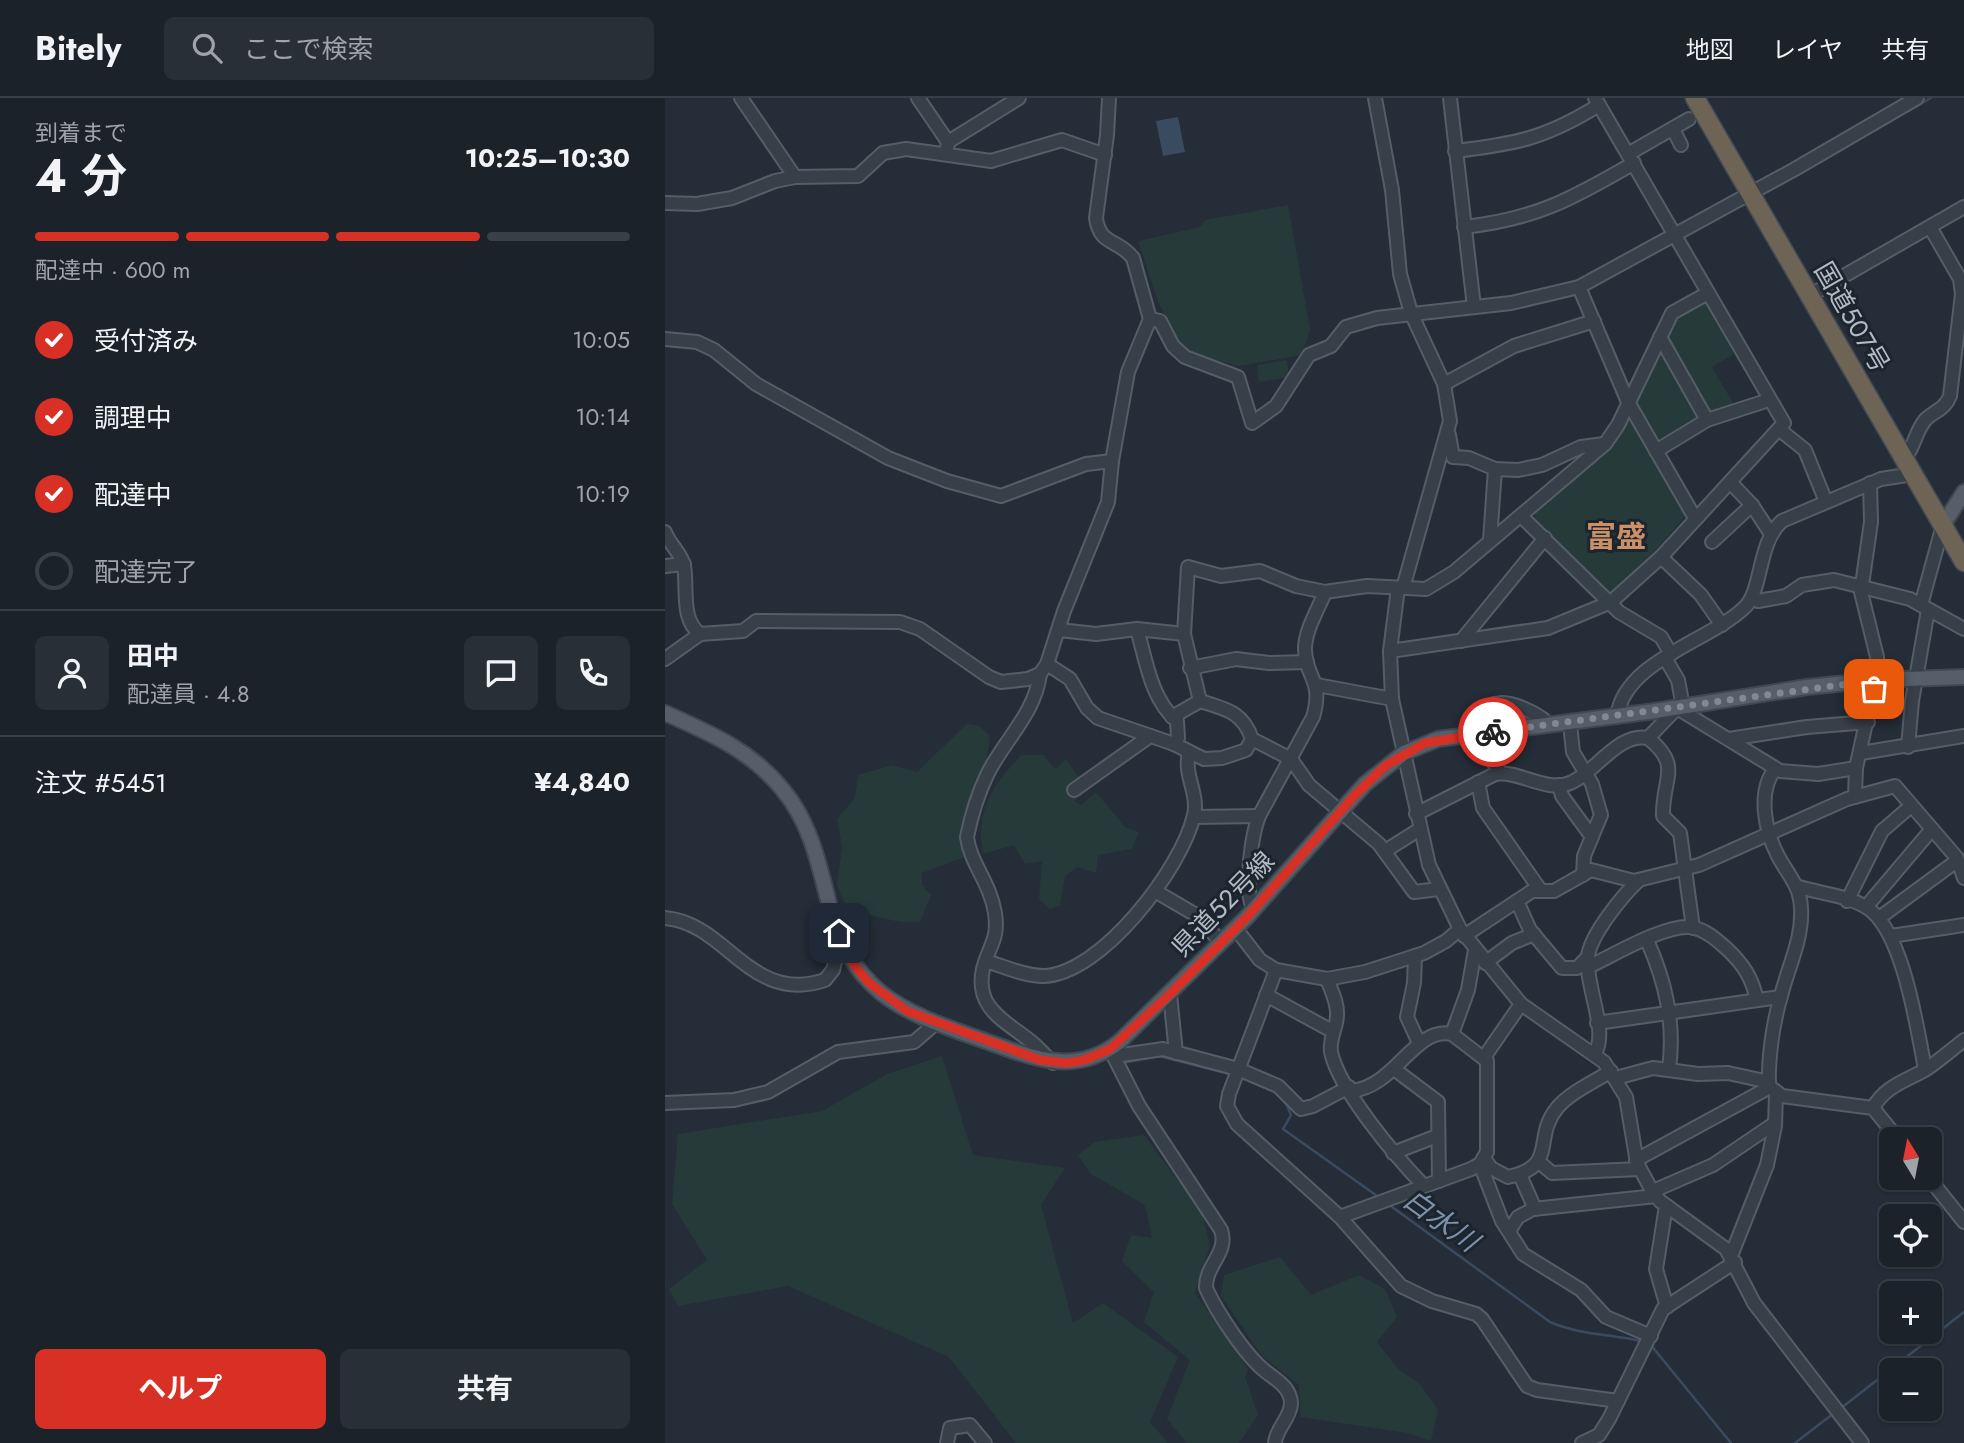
<!DOCTYPE html>
<html lang="ja">
<meta charset="utf-8">
<style>
:root{--surface:#1b222a;--page:#282f36;--text:#f1f3f6;--muted:#a0a4a8;--line:#393f47;--accent:#d93025}
body{margin:0;font-family:Jost,"Noto Sans JP",sans-serif;background:var(--page);color:var(--text);height:100vh;display:flex;flex-direction:column;font-size:26px;white-space:nowrap}
*{box-sizing:border-box;margin:0}
p{font-size:23px;color:var(--muted)}
.icon{flex:none;width:38px;height:38px;fill:none;stroke:currentColor;stroke-width:2;stroke-linecap:round;stroke-linejoin:round}
.map{position:relative;flex:1;overflow:hidden}
.details{display:flex;flex-direction:column;background:var(--surface);width:665px}
.details>*{flex:none}
.needle{width:46px;rotate:350deg}
.tools{position:absolute;left:1214px;top:1029px;display:grid;gap:14px}
.tools a{display:grid;place-items:center;width:63px;height:63px;border-radius:10px;background:var(--surface);box-shadow:0 2px 5px #0004,0 0 0 2px var(--line);font-size:35px}
.pin{position:absolute;display:grid;place-items:center;width:60px;height:60px;color:#fff;margin:-30px;border-radius:14px;box-shadow:0 4px 10px #0006}
.courier{position:absolute;display:grid;place-items:center;width:70px;height:70px;margin:-35px;border:5px solid #d93025;border-radius:50%;background:#fff;color:#222;box-shadow:0 2px 9px #0007}
.head em{font-style:normal;font-weight:700}
.head div{display:flex;flex-direction:column-reverse}
.head{display:flex;align-items:center;justify-content:space-between;height:119px;padding:0 35px}
h1{font-size:46px;font-weight:700;line-height:52px}
.bar{display:grid;grid-template-columns:repeat(4,1fr);gap:10px 7px;align-content:center;height:84px;padding:0 35px}
.bar i{height:9px;border-radius:5px;background:var(--line)}
.bar .selected{background:var(--accent)}
.bar p{grid-column:span 4}
.line{display:flex;align-items:center;gap:18px;padding:0 35px;border-top:2px solid var(--line)}
.line div{flex:1}
.round{display:grid;place-items:center;flex:none;width:74px;height:74px;border-radius:10px;background:var(--page)}
ol{padding:0 35px;list-style:none}
li{display:flex;align-items:center;gap:21px;height:77px}
li p{margin-inline-start:auto}
li .icon{padding:7px;border-radius:50%;background:var(--accent);color:#fff;stroke-width:4}
li:last-child{color:var(--muted)}
li i{width:38px;height:38px;border:4px solid var(--line);border-radius:50%}
.cta{display:flex;gap:14px;margin-top:auto;padding:14px 35px}
.cta a{flex:1;height:80px;border-radius:10px;background:var(--accent);color:#fff;font-size:28px;font-weight:700;line-height:80px;text-align:center}
.cta a+a{background:var(--page);color:var(--text)}
header{display:flex;align-items:center;gap:42px;box-sizing:border-box;height:98px;padding:0 35px;background:var(--surface);border-bottom:2px solid var(--line)}
header strong{font-size:33px}
nav{display:flex;gap:38px;margin-inline-start:auto;font-size:24px}
.search{width:490px;height:63px;background:var(--page);display:flex;align-items:center;gap:18px;box-sizing:border-box;padding:0 24px;border-radius:10px;color:var(--muted);font-size:26px}
main{display:flex;flex:1;min-height:0}
.map>svg:first-child{display:block}
.green{fill:#273a3a}
.water{fill:#3a4b60}
.lines{fill:none;stroke-linecap:round;stroke-linejoin:round}
.stream{stroke:#3a4b60;stroke-width:2.5}
.minor-casing{stroke:#555d67;stroke-width:16}
.major-casing{stroke:#404852;stroke-width:18}
.highway-casing{stroke:#424a54;stroke-width:21}
.minor{stroke:#373f49;stroke-width:12}
.major{stroke:#555e69;stroke-width:14}
.highway{stroke:#6e6455;stroke-width:18}
.done{stroke:#808994;stroke-width:7;stroke-dasharray:0 12.6}
.route{stroke:#d93025;stroke-width:9}
.labels{text-anchor:middle;stroke-width:6;stroke-linejoin:round;paint-order:stroke}
.street-label{font-size:26px;fill:#b2bac5;stroke:#1c242e}
.water-label{font-size:28px;font-style:italic;fill:#7c91aa;stroke:#1c242e}
.quarter-label{font-size:30px;font-weight:bold;fill:#cb9067;stroke:#1c242e}
</style>
<header>
<strong>Bitely</strong>
<div class="search"><svg class="icon" aria-label="search" viewBox="0 0 24 24"><circle cx="10" cy="10" r="6"/><path d="M15 15l6 6"/></svg>ここで検索</div>
<nav><a>地図</a><a>レイヤ</a><a>共有</a></nav>
</header>
<main>
<section class="details">
<div class="head"><div><h1>4 分</h1><p>到着まで</p></div><em>10:25–10:30</em></div>
<div class="bar"><i class="selected"></i><i class="selected"></i><i class="selected"></i><i></i><p>配達中 · 600 m</p></div>
<ol>
<li><svg class="icon" aria-label="check" viewBox="0 0 24 24"><path d="M5 12l5 5 9-10"/></svg>受付済み<p>10:05</p></li>
<li><svg class="icon" aria-label="check" viewBox="0 0 24 24"><path d="M5 12l5 5 9-10"/></svg>調理中<p>10:14</p></li>
<li><svg class="icon" aria-label="check" viewBox="0 0 24 24"><path d="M5 12l5 5 9-10"/></svg>配達中<p>10:19</p></li>
<li><i></i>配達完了</li>
</ol>
<div class="line" style="height:126px"><a class="round"><svg class="icon" aria-label="person" viewBox="0 0 24 24"><circle cx="12" cy="8" r="4"/><path d="M4 21q1-7 8-7t8 7"/></svg></a><div><b>田中</b><p>配達員 · 4.8</p></div><a class="round"><svg class="icon" aria-label="chat" viewBox="0 0 24 24"><path d="M4 5h16v11H9l-5 4z"/></svg></a><a class="round"><svg class="icon" aria-label="phone" viewBox="0 0 24 24"><path d="M5 4h4l2 5-3 2q2 4 5 5l2-3 5 2v4C11 20 4 13 5 4z"/></svg></a></div>
<div class="line" style="height:91px"><div>注文 #5451</div><b>¥4,840</b></div>
<div class="cta"><a>ヘルプ</a><a>共有</a></div>
</section>
<div class="map">
<svg width="1299" height="1345" viewBox="0 0 1299 1345">
<rect width="100%" height="100%" fill="#242d38"/>
<g class="green">
<polygon points="623,107 645,231 639,251 632,258 574,268 526,256 517,248 493,204 473,143 535,129 540,122"/>
<path d="M1036 203 1041 205 1069 256 1047 269 1070 308 1043 314 1003 244C1001 220 1018 214 1036 203Z"/>
<polygon points="1000,253 1036,322 991,346 968,303 992,254"/>
<polygon points="622,262 624,279 594,284 592,267"/>
<path d="M964 314 1023 415 981 463 947 493H941L868 421 873 411C905 383 950 355 964 314Z"/>
<path d="M302 626 315 628 325 639 320 673 296 741 300 759 257 775V787L266 797 255 824C230 827 208 815 183 813L172 787 177 749 172 721 190 700 193 677 227 667 252 674Z"/>
<path d="M356 657H379L390 671 401 661 423 693 409 703 416 707 431 694 460 729 474 734 467 751 433 757 431 775 412 769 400 778 395 807 385 811 374 801 377 763 360 766 349 747 318 756C310 713 327 688 356 657Z"/>
<polygon points="277,958 308,1057 400,1070 376,1107 408,1225 438,1205 513,1259 485,1324 503,1345 351,1345 284,1259 123,1188 13,1208 4,1191 42,1162 7,1106 13,1036 157,1013 222,976"/>
<polygon points="479,1037 537,1115 545,1148 530,1195 583,1271 580,1279 593,1317 574,1345 522,1345 502,1321 525,1262 479,1224 489,1194 457,1163 466,1137 487,1140 480,1107 426,1076 413,1057 430,1044"/>
<polygon points="615,1159 646,1197 694,1177 720,1191 732,1219 712,1244 733,1271 755,1286 773,1312 766,1343 743,1335 635,1319 634,1287 597,1258 556,1198 559,1177"/>
</g>
<polygon class="water" points="513,19 520,54 498,58 491,23"/>
<g class="lines">
<g class="stream">
<polyline points="1167,56 1266,0"/>
<polyline points="1098,96 1116,86"/>
<polyline points="462,964 494,958 568,977"/>
<polyline points="574,979 610,994"/>
<polyline points="620,1003 626,1017 618,1031 715,1100"/>
<path d="M723 1106 885 1224C915 1237 945 1236 976 1243"/>
<polyline points="985,1246 1066,1345"/>
<polyline points="1175,1311 1299,1214"/>
<polyline points="1130,1345 1169,1315"/>
</g>
<g class="minor-casing">
<g id="minor">
<polyline points="76,0 130,79"/>
<polyline points="253,0 283,44 282,50"/>
<polyline points="710,0 727,92 735,176 746,215 779,286 785,323 738,490"/>
<polyline points="785,0 809,209"/>
<polyline points="1008,31 1016,47"/>
<polyline points="283,44 354,0"/>
<path d="M790 53C851 46 881 40 934 7"/>
<polyline points="963,56 1024,21"/>
<polyline points="0,105 32,106 67,100 110,83 130,79 193,78 218,55 241,51 326,63 397,42 440,57"/>
<path d="M799 129C871 121 907 101 969 65"/>
<polyline points="914,189 963,304 1030,420"/>
<polyline points="1144,198 1299,109"/>
<polyline points="485,221 495,223 508,248 520,259 573,279 587,325 611,308 644,257 666,248 681,229 712,220 846,205 914,189 1130,71 1252,0"/>
<polyline points="995,239 1042,322"/>
<polyline points="0,241 32,244 49,252 91,286 223,360 282,383 336,398 421,366 447,363"/>
<polyline points="779,286 849,248 929,223"/>
<polyline points="1115,332 1140,352 1161,404"/>
<polyline points="784,337 788,359 804,360 830,371 853,372 877,367 916,349 939,346"/>
<polyline points="991,353 1042,322 1104,302"/>
<path d="M1239 361C1250 349 1250 333 1261 321 1271 312 1280 311 1285 298L1297 196 1295 181 1265 129"/>
<polyline points="1065,384 1087,407 1106,436"/>
<polyline points="856,418 954,514 996,539 1006,556"/>
<path d="M0 434C4 446 17 456 19 468 23 490 15 521 35 536L78 533 91 523 235 524 255 531 324 579 336 584 363 581 375 576 382 566 399 513 443 404 447 363 463 274 485 221 468 160C452 140 435 148 431 120L442 37 444 0"/>
<polyline points="825,442 830,371"/>
<polyline points="1047,444 1087,407"/>
<polyline points="996,459 1036,497 1057,527"/>
<polyline points="0,468 19,466"/>
<polyline points="733,490 725,553 727,601 764,767 795,831 856,906 939,964 961,999 972,1065 986,1091 995,1103 1061,1151 1089,1205 1197,1345"/>
<polyline points="1087,500 1093,503 1121,498 1137,487 1169,482 1245,501 1299,531"/>
<polyline points="1256,507 1278,427"/>
<path d="M472 531C481 562 486 602 512 623L513 640 509 646"/>
<path d="M394 532 431 536 472 531 519 536 535 603C561 611 578 614 587 641L626 661 644 687 714 746 749 794 774 791"/>
<polyline points="519,536 523,469 556,478 595,473 631,488 660,494"/>
<polyline points="796,543 880,440"/>
<polyline points="725,553 883,530 946,504 996,459 1119,325 930,0"/>
<polyline points="1000,560 1013,582 1018,609"/>
<polyline points="0,561 35,536"/>
<polyline points="382,566 405,581 422,610 433,620 509,646 539,661 557,660 581,652 587,641"/>
<polyline points="525,570 571,561 604,565 642,564"/>
<path d="M375 576C370 616 339 642 322 677 313 696 306 719 302 739 305 765 325 784 330 815 334 842 324 847 318 871 309 912 343 924 369 946 375 951 381 959 388 965"/>
<polyline points="652,587 727,601"/>
<polyline points="507,619 535,603"/>
<path d="M952 619C959 563 1043 544 1079 510 1098 493 1092 445 1117 423L1216 381 1248 376"/>
<polyline points="905,625 908,654 927,686 936,717 919,758 918,777"/>
<polyline points="808,635 836,675"/>
<path d="M813 635C809 591 855 604 878 621V627"/>
<polyline points="983,640 1012,610 1115,673 1153,676 1191,670"/>
<polyline points="1064,641 1142,629 1203,624"/>
<polyline points="1243,649 1247,603 1263,512"/>
<polyline points="1196,655 1299,638"/>
<path d="M1110 671C1092 694 1100 733 1113 758 1123 777 1135 787 1136 810 1138 841 1123 869 1116 898 1108 925 1103 960 1104 988L1117 998 1208 1010 1233 1041"/>
<polyline points="813,684 818,710 876,793"/>
<polyline points="894,687 897,698 927,739"/>
<polyline points="409,692 485,638"/>
<polyline points="1190,699 1191,670 1212,575 1212,559 1196,494 1206,424 1205,385"/>
<path d="M751 716 830 676C854 672 881 695 905 685 930 675 953 634 983 640 1018 668 997 680 998 718L1015 735 1028 830"/>
<polyline points="529,719 594,718"/>
<polyline points="720,753 755,731"/>
<path d="M1134 789C1154 795 1183 798 1201 809 1238 831 1252 930 1260 971"/>
<polyline points="490,793 531,817 556,844"/>
<polyline points="852,803 865,832 897,870 912,870 922,860"/>
<polyline points="1182,803 1217,733 1246,708"/>
<polyline points="1201,809 1267,731"/>
<path d="M589 811C578 796 587 736 594 718L648 619C659 581 640 580 640 551 640 532 653 512 660 494L702 488 761 491 789 474 940 346 953 327 1007 215 1043 195"/>
<path d="M0 820C62 825 85 907 160 882L168 872 173 852 179 849"/>
<polyline points="1214,820 1293,762"/>
<polyline points="571,831 595,862 611,872 662,881 700,874 759,855 781,843 795,831"/>
<polyline points="799,838 867,793 889,793 926,772 969,783 1034,767 1182,701 1230,688 1292,760 1299,780"/>
<polyline points="1226,838 1299,827"/>
<path d="M982 842C1001 885 1010 925 1004 971"/>
<polyline points="750,858 749,885 742,919 754,945"/>
<path d="M321 863C338 868 359 878 378 878 436 877 517 770 529 717 534 695 518 677 524 654"/>
<polyline points="820,865 847,845 869,836"/>
<path d="M923 869C949 857 998 827 1025 829 1040 831 1052 842 1062 851 1079 867 1087 880 1092 902"/>
<polyline points="611,872 564,996 562,1008 572,1026 675,1119 736,1188 767,1203 811,1216 817,1221 862,1288 872,1292 953,1303"/>
<path d="M662 881C666 892 673 905 672 917 672 930 664 940 666 954 674 992 732 1060 759 1088"/>
<polyline points="505,896 511,955"/>
<polyline points="601,897 667,933"/>
<polyline points="932,925 1115,899"/>
<polyline points="787,936 803,892 810,852"/>
<path d="M445 951 474 1008 556 1132C564 1155 540 1167 541 1190 551 1213 580 1257 600 1273 611 1282 626 1289 626 1306 625 1321 611 1330 610 1345"/>
<polyline points="445,951 457,957 498,951 573,971 613,988 636,1011 648,1008 684,989"/>
<path d="M930 955C944 933 919 885 923 858 926 836 958 797 974 782"/>
<polyline points="820,958 856,906"/>
<polyline points="729,971 773,1004 774,1083"/>
<polyline points="951,980 988,970 1033,976 1063,975 1104,984"/>
<polyline points="0,1005 69,1002 103,994 173,954 249,944 271,925"/>
<path d="M1208 1010C1219 989 1240 983 1260 972 1274 963 1286 952 1299 942"/>
<polyline points="728,1055 772,1038"/>
<path d="M819 1060 826 1070 843 1079C894 1068 867 1041 892 1010 904 995 929 984 946 973"/>
<polyline points="971,1062 1105,989"/>
<polyline points="874,1064 887,1075 975,1071"/>
<polyline points="815,1066 837,1123 858,1156 916,1192 941,1219 986,1238"/>
<polyline points="855,1077 870,1111"/>
<polyline points="1264,1080 1299,1124"/>
<polyline points="988,1093 1048,1067 1110,1025"/>
<polyline points="1001,1108 991,1171 1002,1209"/>
<path d="M675 1119 806 1071 815 1066 822 1054V963L787 936C749 928 731 989 686 993"/>
<polyline points="844,1133 853,1119 868,1111 991,1098"/>
<polyline points="1066,1158 1102,1067 1110,1028 1111,996"/>
<polyline points="282,1345 285,1330 305,1327 320,1345"/>
<polyline points="917,1345 934,1337 944,1321 998,1211 1070,1164"/>
</g>
</g>
<g class="major-casing">
<g id="major">
<polyline points="1278,427 1299,394"/>
<path d="M0 615C45 635 87 653 118 692 143 722 152 758 161 794 186 905 244 915 340 950 381 965 417 973 454 944L582 819 700 686 739 655 773 641 990 613 1142 589 1212 582 1299 579"/>
</g>
</g>
<g class="highway-casing">
<polyline id="highway" points="1030,0 1299,464"/>
</g>
<use href="#minor" class="minor"/>
<use href="#major" class="major"/>
<use href="#highway" class="highway"/>
</g>
<g class="lines">
<polyline class="done" points="828,634 1212,582 1209,591"/>
<polyline class="route" points="174,835 183,859 203,884 242,913 375,962 402,965 419,962 445,951 505,896 582,819 689,698 720,668 760,645 828,634"/>
</g>
<g class="labels">
<g class="street-label">
<text transform="translate(1187 219) rotate(60)" y="9">国道507号</text>
<text transform="translate(558 806) rotate(-46)" y="9">県道52号線</text>
</g>
<g class="water-label">
<text transform="translate(776 1122) rotate(36)" y="10">白水川</text>
</g>
<g class="quarter-label">
<text x="951" y="449">富盛</text>
</g>
</g>
</svg>
<div class="tools">
<a><svg class="needle" viewBox="-14 -14 28 28"><path d="M0-13l5 13h-10z" fill="#e53935"/><path d="M0 13l5-13h-10z" fill="#a0a4a8"/></svg></a>
<a><svg class="icon" aria-label="locate" viewBox="0 0 24 24"><circle cx="12" cy="12" r="6"/><path d="M12 2v4M12 18v4M2 12h4M18 12h4"/></svg></a>
<a>+</a>
<a>−</a>
</div>
<div class="pin" style="left:1209px;top:591px;background:#ea580c"><svg class="icon" aria-label="bag" viewBox="0 0 24 24"><path d="M5 8h14l-1 12H6zM9 8a3 3 0 0 1 6 0"/></svg></div>
<div class="pin" style="left:174px;top:835px;background:#1f2937"><svg class="icon" aria-label="home" viewBox="0 0 24 24"><path d="M3 11l9-7 9 7M6 9v11h12V9"/></svg></div>
<div class="courier" style="left:828px;top:634px"><svg class="icon" aria-label="bike" viewBox="0 0 24 24"><circle cx="6" cy="16" r="4"/><circle cx="18" cy="16" r="4"/><path d="M6 16l4-8h5l3 8M10 8l3 8H6M13 5h3"/></svg></div>
</div>
</main>
